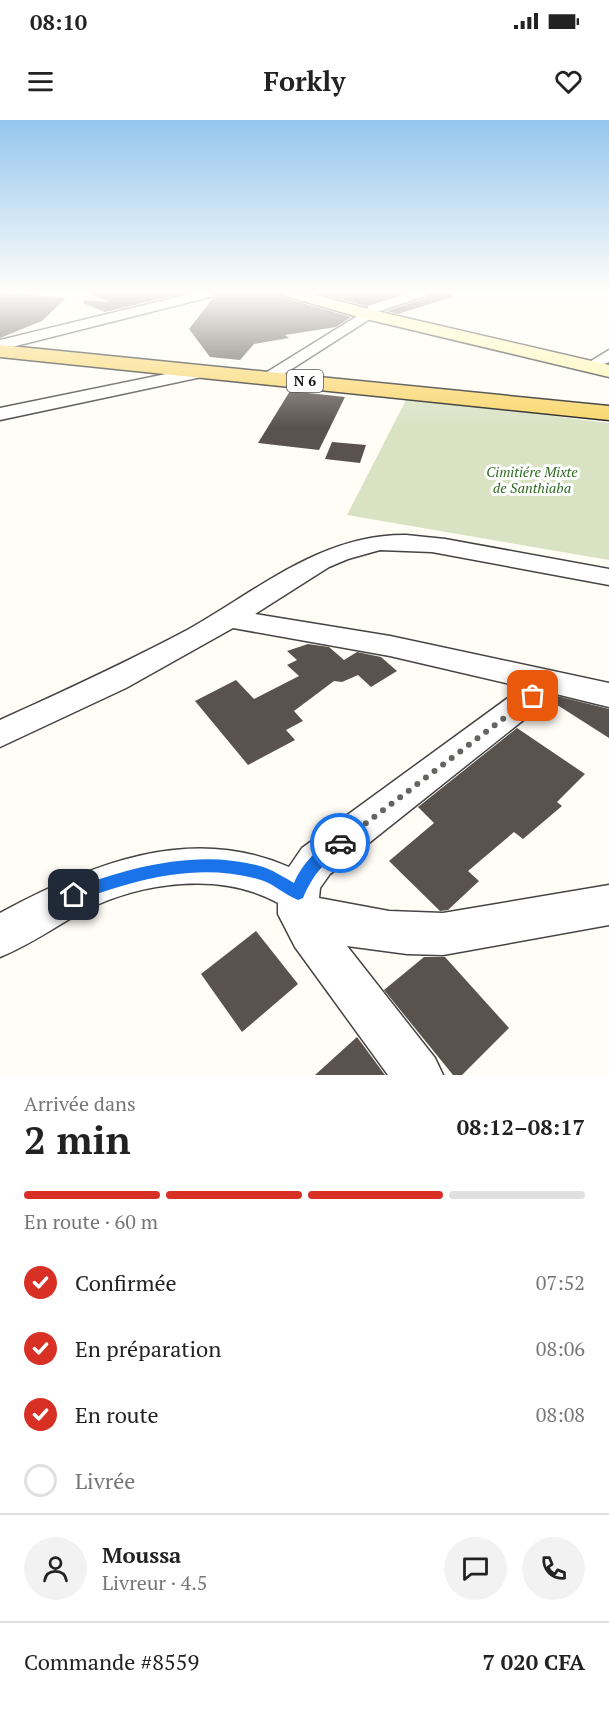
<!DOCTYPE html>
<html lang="fr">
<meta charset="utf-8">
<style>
:root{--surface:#fff;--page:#f2f2f2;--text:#222;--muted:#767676;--line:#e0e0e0;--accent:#d93025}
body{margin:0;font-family:"PT Serif",serif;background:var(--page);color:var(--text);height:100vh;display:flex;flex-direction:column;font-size:22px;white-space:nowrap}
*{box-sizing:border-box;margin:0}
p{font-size:20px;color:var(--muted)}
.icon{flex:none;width:33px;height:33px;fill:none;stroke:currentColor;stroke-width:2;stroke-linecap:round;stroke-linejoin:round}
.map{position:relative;height:955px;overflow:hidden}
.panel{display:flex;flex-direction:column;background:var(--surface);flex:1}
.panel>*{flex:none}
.pin{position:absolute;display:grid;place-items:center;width:51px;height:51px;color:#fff;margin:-26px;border-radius:12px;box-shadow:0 3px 9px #0006}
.courier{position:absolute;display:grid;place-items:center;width:60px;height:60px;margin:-30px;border:4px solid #1a73e8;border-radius:50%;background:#fff;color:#222;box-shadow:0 2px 8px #0007}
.summary em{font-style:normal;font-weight:700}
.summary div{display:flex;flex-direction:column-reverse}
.summary{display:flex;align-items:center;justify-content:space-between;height:102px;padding:0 24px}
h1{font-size:39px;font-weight:700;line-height:45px}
.bar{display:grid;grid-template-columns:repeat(4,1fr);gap:9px 6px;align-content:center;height:72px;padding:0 24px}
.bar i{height:8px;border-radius:4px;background:var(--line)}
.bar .selected{background:var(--accent)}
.bar p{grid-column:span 4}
.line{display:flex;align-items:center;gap:15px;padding:0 24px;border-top:2px solid var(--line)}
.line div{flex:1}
.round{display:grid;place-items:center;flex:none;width:63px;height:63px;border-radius:32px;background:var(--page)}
ol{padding:0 24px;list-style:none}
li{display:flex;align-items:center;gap:18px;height:66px}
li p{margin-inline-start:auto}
li .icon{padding:6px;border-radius:50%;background:var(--accent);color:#fff;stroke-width:4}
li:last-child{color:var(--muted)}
li i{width:33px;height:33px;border:3px solid var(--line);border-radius:50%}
.status{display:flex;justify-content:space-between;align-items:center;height:42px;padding:0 30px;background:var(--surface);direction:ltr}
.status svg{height:16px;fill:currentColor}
header{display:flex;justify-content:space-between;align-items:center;height:78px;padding:0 24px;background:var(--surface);font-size:27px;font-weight:700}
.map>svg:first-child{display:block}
.cemetery{fill:#d9e3c4}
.building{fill:#5a524d}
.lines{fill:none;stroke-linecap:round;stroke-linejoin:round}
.street-casing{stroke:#444;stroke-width:3}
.secondary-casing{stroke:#333;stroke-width:3}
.primary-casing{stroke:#222;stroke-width:3}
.street{fill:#fff;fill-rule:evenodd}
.secondary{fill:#fff6b0;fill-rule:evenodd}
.primary{fill:#f9d66b;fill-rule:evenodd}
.route{fill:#1a73e8}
.done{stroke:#646461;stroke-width:6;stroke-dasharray:0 10.8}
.labels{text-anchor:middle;stroke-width:6;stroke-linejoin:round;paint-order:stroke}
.shield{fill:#fff;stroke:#585858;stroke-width:1.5}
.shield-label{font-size:14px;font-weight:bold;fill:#111}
.far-park-label{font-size:14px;font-style:italic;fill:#2f6b1f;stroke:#fff}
</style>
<div class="status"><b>08:10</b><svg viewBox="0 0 49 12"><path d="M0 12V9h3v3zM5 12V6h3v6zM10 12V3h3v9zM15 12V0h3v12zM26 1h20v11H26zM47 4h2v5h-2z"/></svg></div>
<header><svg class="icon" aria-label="menu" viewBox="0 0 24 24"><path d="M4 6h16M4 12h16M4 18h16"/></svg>Forkly<svg class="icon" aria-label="heart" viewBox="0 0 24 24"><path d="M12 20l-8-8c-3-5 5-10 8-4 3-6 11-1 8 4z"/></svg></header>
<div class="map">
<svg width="609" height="955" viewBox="0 0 609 955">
<rect width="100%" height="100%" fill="#fffdf5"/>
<polygon class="cemetery" points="407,278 609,303 609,440 347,395"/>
<g class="building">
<polygon points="0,173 4,173 66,178 42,201 0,218"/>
<polygon points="89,173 184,173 105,192 83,183 84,180 110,182"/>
<polygon points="217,173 282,173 285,178 351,197 336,207 285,215 289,218 254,224 240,240 210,237 189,209"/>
<polygon points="317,173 401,173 366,186"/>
<polygon points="428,173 451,173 452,177 398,194 387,191 426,178"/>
<polygon points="290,271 345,277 319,330 258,323"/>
<polygon points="332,322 366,325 360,343 325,339"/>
<polygon points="308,524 329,527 344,540 357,532 381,537 397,551 371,567 358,555 342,562 334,561 294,591 303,601 286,610 295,620 248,645 195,581 236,560 254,579 299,556 287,545 297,540 287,531"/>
<polygon points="557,576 609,589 609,618 551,581"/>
<polygon points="517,608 585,654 557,682 562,686 523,719 514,712 468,751 479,761 448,790 440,791 389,741 434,703 418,687"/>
<polygon points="256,811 298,864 242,912 201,854"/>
<polygon points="424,837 445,837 509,908 462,955 453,955 384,870"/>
<polygon points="357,917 385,955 315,955"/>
</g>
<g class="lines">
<g class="street-casing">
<g id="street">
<polygon points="194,173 215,173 214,176 0,230 0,220"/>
<polygon points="408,173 426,173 425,176 374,193 373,197 273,261 267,262 259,257 367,190 368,186"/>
<polygon points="609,230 609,242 599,246 593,244 591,241"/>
<polygon points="205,246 213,251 211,255 0,300 0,288"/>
<path d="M406 415 445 419 609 449V465L432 432 380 430 348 439 329 447 255 494 390 516 609 563V587L556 574 330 754 320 768 319 778 389 791 443 793 609 765V805L443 835 407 834 347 826 435 938 443 955H388L295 827 278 794V783C221 751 141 762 84 791 56 806 30 825 0 837V793C89 745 189 703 289 747L302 728 523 567 390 536 233 508 126 568 0 627V600C64 571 127 542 189 509 258 470 322 414 406 415Z"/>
</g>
</g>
<g class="secondary-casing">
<polygon id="secondary" points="284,173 309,173 372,190 609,245 609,257 362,198 286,176"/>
</g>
<g class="primary-casing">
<polygon id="primary" points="0,225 609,286 609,300 0,237"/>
</g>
<use href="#street" class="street"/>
<use href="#secondary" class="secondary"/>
<use href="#primary" class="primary"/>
</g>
<linearGradient id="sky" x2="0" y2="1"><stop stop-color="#95c6ee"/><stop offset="0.56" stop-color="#fffefa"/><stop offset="1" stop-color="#fffefa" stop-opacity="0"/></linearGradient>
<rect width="609" height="307" fill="url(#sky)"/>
<path class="route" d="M340 717 345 718 347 723 345 727C323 744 314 753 303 778L298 780C285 775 274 764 261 760 197 741 134 760 74 782L69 780 67 775 69 770C129 747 202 727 266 748 276 752 285 758 294 763 302 744 320 724 340 717Z"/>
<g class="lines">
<polyline class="done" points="340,723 533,576"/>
</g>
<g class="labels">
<rect class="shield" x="287" y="250" width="36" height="22" rx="4.5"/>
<g class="shield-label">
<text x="305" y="266">N 6</text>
</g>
<g class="far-park-label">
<text x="532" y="357">Cimitiére Mixte<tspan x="532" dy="16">de Santhiaba</tspan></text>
</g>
</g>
</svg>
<div class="pin" style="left:533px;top:576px;background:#ea580c"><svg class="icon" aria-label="bag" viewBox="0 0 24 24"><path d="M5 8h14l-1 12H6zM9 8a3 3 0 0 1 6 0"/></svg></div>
<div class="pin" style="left:74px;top:775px;background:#1f2937"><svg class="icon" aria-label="home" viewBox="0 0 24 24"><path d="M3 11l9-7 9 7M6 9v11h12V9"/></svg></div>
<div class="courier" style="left:340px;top:723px"><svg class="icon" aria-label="car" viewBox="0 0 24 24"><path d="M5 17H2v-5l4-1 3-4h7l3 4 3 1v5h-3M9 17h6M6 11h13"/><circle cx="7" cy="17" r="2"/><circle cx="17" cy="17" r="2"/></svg></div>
</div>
<section class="panel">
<div class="summary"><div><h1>2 min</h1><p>Arrivée dans</p></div><em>08:12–08:17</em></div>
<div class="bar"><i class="selected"></i><i class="selected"></i><i class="selected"></i><i></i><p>En route · 60 m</p></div>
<ol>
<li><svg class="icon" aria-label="check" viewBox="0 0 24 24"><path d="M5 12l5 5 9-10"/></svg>Confirmée<p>07:52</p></li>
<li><svg class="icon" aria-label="check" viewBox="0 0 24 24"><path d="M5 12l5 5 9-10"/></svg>En préparation<p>08:06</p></li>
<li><svg class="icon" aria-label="check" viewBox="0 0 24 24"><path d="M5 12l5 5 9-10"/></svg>En route<p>08:08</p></li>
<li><i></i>Livrée</li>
</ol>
<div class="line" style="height:108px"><a class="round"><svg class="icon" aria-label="person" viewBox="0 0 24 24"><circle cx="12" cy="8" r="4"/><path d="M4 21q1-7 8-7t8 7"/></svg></a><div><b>Moussa</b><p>Livreur · 4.5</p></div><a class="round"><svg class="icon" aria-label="chat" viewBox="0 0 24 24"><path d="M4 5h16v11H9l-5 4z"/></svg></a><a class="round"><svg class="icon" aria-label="phone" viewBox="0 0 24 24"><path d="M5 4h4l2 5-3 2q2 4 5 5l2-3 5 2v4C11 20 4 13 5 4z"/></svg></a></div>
<div class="line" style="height:78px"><div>Commande #8559</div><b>7 020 CFA</b></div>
</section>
